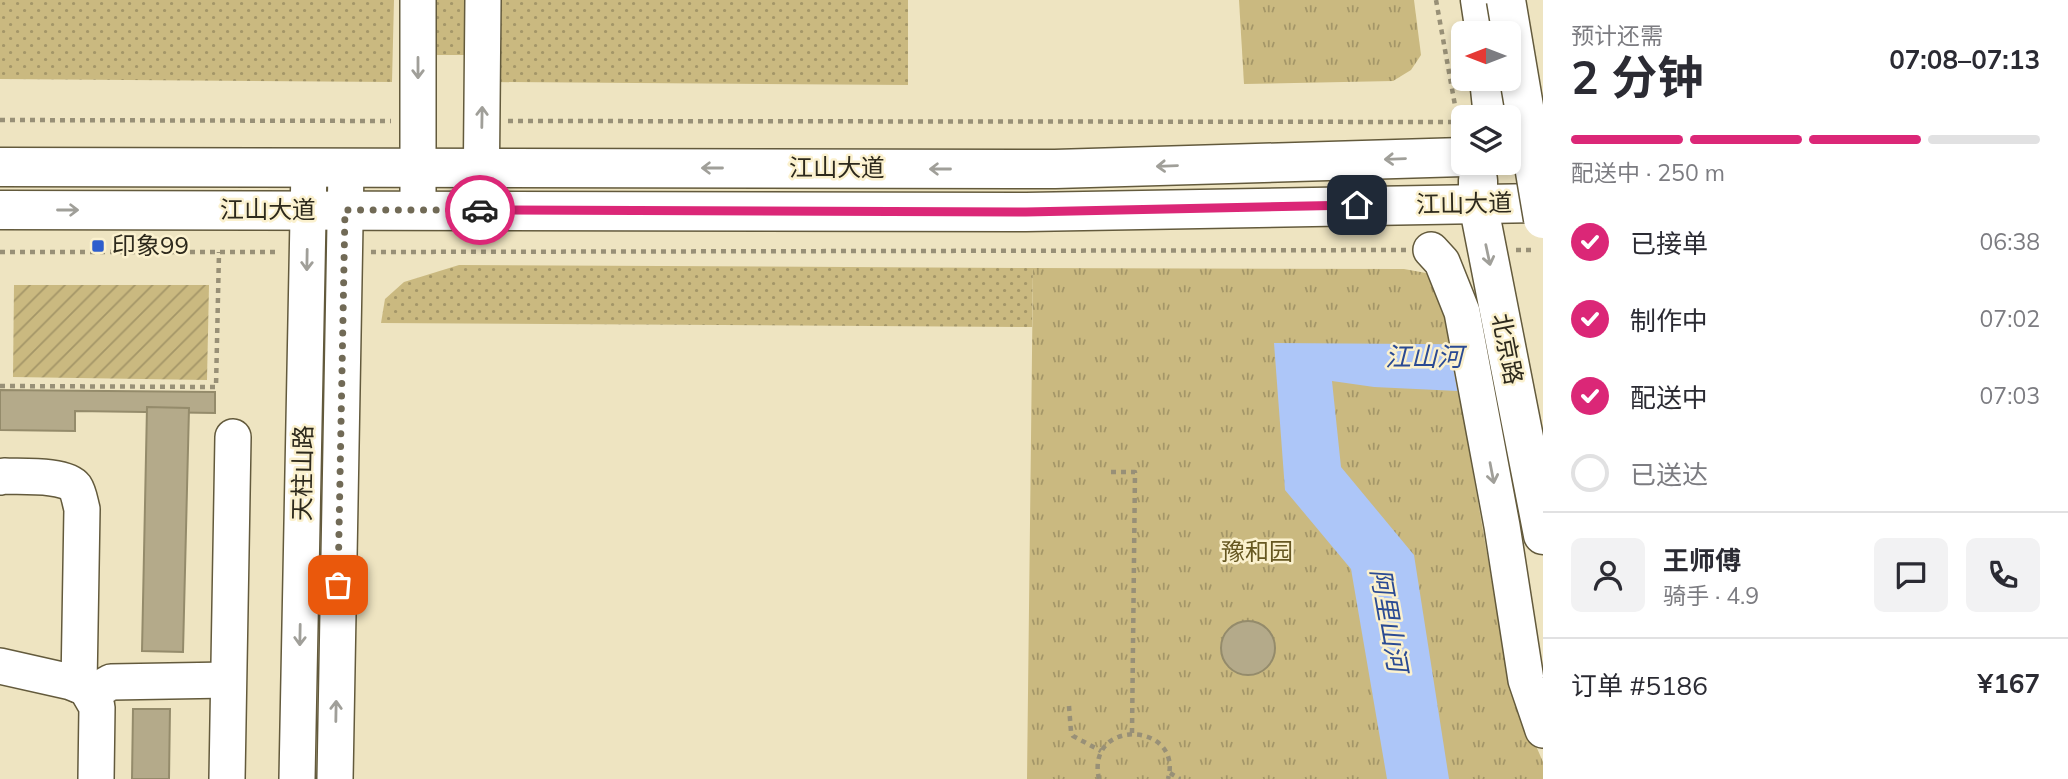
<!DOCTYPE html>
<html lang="zh">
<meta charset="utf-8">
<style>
:root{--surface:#fff;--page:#f2f2f3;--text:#2b2b33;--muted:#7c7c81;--line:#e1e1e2;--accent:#db2777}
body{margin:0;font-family:Mulish,"Noto Sans SC",sans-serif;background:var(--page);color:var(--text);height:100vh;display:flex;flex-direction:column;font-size:26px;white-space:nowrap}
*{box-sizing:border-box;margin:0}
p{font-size:23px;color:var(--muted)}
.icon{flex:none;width:38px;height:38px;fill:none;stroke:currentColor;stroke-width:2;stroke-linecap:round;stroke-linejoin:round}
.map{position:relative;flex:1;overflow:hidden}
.details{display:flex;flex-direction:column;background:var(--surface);width:525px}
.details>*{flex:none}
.needle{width:46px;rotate:270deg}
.controls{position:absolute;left:1451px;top:21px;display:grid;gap:14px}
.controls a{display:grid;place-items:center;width:70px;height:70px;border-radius:10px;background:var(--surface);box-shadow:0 4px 10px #0003;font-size:35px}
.pin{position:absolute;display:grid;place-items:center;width:60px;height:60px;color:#fff;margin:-30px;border-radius:14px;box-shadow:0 4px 10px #0006}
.courier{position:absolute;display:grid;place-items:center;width:70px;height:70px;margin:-35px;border:5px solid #db2777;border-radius:50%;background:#fff;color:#222;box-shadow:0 2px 9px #0007}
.headline em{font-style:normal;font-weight:700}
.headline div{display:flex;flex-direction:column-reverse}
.headline{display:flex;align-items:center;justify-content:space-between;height:119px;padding:0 28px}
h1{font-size:46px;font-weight:700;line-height:52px}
.bar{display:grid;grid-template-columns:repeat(4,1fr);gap:10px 7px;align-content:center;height:84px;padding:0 28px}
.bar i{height:9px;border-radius:5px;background:var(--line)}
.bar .on{background:var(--accent)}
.bar p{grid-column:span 4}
.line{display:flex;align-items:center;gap:18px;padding:0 28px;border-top:2px solid var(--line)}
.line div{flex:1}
.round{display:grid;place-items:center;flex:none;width:74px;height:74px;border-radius:10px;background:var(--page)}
ol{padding:0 28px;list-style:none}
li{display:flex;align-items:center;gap:21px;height:77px}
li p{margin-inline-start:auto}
li .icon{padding:7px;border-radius:50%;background:var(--accent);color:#fff;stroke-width:4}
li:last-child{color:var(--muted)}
li i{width:38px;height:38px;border:4px solid var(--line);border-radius:50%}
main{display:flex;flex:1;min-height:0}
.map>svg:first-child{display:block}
.grass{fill:url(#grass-dots)}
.park{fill:url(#park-tufts)}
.garden{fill:url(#garden-furrows)}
.water{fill:#adc6f8}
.pier{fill:#eee4c1}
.building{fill:#b4aa8a;stroke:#948b6b;stroke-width:2}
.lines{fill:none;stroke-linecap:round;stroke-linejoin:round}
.minor-casing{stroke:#635a3c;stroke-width:38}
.major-casing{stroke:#635a3c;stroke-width:41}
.path{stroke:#989077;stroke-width:4.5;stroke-dasharray:5 5;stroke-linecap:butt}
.minor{stroke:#fff;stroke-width:35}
.major{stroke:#fff;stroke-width:38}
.highway-bridge-casing{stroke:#635a3c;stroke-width:41;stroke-linecap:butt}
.highway-bridge{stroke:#fff;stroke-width:38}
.oneway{stroke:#a09f99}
.done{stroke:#716a56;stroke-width:7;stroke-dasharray:0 12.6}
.route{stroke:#db2777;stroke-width:9}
.poi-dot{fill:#2e5ecd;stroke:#fbf1ce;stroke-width:2.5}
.labels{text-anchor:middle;stroke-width:5;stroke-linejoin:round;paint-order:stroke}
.street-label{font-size:24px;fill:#2d291c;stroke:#fbf1ce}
.poi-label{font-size:24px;fill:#2d291c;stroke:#fbf1ce;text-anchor:start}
.park-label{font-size:24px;fill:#665721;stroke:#fbf1ce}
.water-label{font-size:26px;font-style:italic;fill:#2a4a93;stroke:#fbf1ce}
</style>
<main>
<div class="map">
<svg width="1543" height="779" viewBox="0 0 1543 779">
<defs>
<pattern id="grass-dots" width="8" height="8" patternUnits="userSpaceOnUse" patternTransform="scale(1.75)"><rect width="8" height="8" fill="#cab980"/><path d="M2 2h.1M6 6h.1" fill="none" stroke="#a49668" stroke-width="1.8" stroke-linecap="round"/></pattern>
<pattern id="park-tufts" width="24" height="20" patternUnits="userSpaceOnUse" patternTransform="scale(1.75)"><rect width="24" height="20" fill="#cab980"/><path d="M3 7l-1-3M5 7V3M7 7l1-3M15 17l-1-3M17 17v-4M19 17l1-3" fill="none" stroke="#a49668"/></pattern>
<pattern id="garden-furrows" width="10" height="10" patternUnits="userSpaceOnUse" patternTransform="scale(1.75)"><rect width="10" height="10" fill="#cab980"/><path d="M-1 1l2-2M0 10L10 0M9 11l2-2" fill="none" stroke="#a49668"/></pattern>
</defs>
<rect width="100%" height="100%" fill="#eee4c1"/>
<g class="grass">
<polygon points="0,0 394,0 392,82 0,79"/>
<rect x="429" y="0" width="39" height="55"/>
<polygon points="492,0 908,0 908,85 491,82"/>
<polygon points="459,265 1033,268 1032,327 381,323 385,299 404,282"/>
</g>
<g class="park">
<polygon points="1239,0 1414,0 1421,55 1411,70 1393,81 1244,84"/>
<polygon points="1033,268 1404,269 1426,273 1442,294 1510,686 1543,762 1543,779 1027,779"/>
</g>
<polygon class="garden" points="14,285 209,285 207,380 13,377"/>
<polygon class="water" points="1274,343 1543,345 1543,395 1374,387 1332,381 1341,467 1414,555 1449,779 1387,779 1351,569 1285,490"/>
<polygon class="pier" points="1448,341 1543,342 1543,398 1458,394"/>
<g class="building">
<polygon points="0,390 215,392 215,413 75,411 75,431 0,430"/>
<polygon points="147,407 189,408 183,652 142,651"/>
<circle cx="1248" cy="648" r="27"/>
<polygon points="133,709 170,709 169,779 132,779"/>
</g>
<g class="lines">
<g class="minor-casing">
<g id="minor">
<polyline points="418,0 418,210"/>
<polyline points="481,210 483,0"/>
<polyline points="1431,250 1442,262 1462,312 1502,526 1526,680 1543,730"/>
<path d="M0 477 4 476C20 477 65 474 75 487 79 493 80 502 82 509L79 685"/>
<polyline points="0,666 71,682 86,688 97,707 96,779"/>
<polyline points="90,694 111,682 228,680"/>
<polyline points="227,779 233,437"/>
<polyline points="297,779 309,167"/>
<polyline points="335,779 346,168"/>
</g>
</g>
<g class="major-casing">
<g id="major">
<polyline points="1480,0 1485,33"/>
<polyline points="1489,79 1493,117"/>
<polyline points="0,167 1055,169 1463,157"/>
<polyline points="1478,180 1478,203 1543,535"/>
<polyline points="0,210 1026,212 1543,203"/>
</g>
</g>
<g class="path">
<polyline points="1436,0 1458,122"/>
<polyline points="0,120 391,121"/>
<polyline points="508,121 1463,122"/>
<polyline points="1516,250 1535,250"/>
<polyline points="0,252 279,252"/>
<polyline points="371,252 1406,250"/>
<polyline points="0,386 216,387 219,252"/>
<polyline points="1111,472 1135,472 1132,733"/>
<polyline points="1069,706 1071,732 1073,736 1101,751"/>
<polyline points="1170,773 1180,779"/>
<path d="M1099 779C1085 717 1184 722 1168 779"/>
</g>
<use href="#minor" class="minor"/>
<use href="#major" class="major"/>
<g class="highway-bridge-casing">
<polyline id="highway-bridge" points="1506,0 1543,219"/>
</g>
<use href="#highway-bridge" class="highway-bridge"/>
</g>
<defs><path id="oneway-shaft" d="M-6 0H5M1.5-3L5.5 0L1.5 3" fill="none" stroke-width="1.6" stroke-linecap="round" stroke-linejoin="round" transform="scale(1.75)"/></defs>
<g class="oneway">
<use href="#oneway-shaft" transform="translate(418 68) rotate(90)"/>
<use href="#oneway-shaft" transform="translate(482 117) rotate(-89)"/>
<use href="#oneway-shaft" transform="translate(1395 159) rotate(178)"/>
<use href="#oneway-shaft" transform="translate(1167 166) rotate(178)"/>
<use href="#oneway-shaft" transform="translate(712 168) rotate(-180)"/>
<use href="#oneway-shaft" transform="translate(940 169) rotate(-180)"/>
<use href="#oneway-shaft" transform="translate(68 210)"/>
<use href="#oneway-shaft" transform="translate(1488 255) rotate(78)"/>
<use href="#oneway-shaft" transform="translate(307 260) rotate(91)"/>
<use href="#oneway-shaft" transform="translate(1492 473) rotate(79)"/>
<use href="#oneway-shaft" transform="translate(300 635) rotate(91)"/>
<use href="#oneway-shaft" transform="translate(336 711) rotate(-89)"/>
</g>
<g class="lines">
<polyline class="done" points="338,585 345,210 480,210"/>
<polyline class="route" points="480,210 1026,212 1357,205"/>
</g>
<rect class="poi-dot" x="91" y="239" width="14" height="14" rx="3.5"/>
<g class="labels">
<g class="street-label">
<text x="837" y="176">江山大道</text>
<text transform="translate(1464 204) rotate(-1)" y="8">江山大道</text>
<text x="268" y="218">江山大道</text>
<text transform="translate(1507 349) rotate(79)" y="8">北京路</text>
<text transform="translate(303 473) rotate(-89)" y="8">天柱山路</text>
</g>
<g class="poi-label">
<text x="112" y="254">印象99</text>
</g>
<g class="park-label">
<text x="1257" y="560">豫和园</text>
</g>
<g class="water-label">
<text x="1424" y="366">江山河</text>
<text transform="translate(1389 620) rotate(80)" y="9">阿里山河</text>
</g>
</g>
</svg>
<div class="controls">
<a><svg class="needle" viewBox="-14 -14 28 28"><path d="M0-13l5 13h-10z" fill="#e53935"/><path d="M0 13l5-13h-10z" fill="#7c7c81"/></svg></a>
<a><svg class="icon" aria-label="layers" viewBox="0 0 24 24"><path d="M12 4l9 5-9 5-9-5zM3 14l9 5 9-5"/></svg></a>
</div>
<div class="pin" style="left:338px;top:585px;background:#ea580c"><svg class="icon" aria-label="bag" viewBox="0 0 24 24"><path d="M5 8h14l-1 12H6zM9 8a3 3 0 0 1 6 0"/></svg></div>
<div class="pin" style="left:1357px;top:205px;background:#1f2937"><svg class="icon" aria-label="home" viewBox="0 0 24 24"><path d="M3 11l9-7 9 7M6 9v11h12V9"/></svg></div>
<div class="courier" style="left:480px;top:210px"><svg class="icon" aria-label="car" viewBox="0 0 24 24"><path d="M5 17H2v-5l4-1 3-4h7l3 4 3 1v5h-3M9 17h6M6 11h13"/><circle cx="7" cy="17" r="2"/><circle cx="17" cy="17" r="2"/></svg></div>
</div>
<section class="details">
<div class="headline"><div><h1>2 分钟</h1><p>预计还需</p></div><em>07:08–07:13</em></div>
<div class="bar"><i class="on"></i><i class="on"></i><i class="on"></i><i></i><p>配送中 · 250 m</p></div>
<ol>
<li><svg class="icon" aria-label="check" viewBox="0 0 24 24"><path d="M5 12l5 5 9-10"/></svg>已接单<p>06:38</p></li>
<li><svg class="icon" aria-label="check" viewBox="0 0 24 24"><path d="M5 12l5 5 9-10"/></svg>制作中<p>07:02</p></li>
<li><svg class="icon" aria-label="check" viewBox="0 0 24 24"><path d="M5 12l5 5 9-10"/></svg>配送中<p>07:03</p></li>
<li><i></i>已送达</li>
</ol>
<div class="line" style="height:126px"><a class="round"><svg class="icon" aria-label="person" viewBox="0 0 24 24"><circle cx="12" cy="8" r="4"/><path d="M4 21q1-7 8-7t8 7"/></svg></a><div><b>王师傅</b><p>骑手 · 4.9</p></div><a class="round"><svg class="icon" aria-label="chat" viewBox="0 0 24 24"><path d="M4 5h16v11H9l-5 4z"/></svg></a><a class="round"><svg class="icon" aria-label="phone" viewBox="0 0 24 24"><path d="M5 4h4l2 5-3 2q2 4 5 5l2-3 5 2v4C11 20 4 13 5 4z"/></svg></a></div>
<div class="line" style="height:91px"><div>订单 #5186</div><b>¥167</b></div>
</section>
</main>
